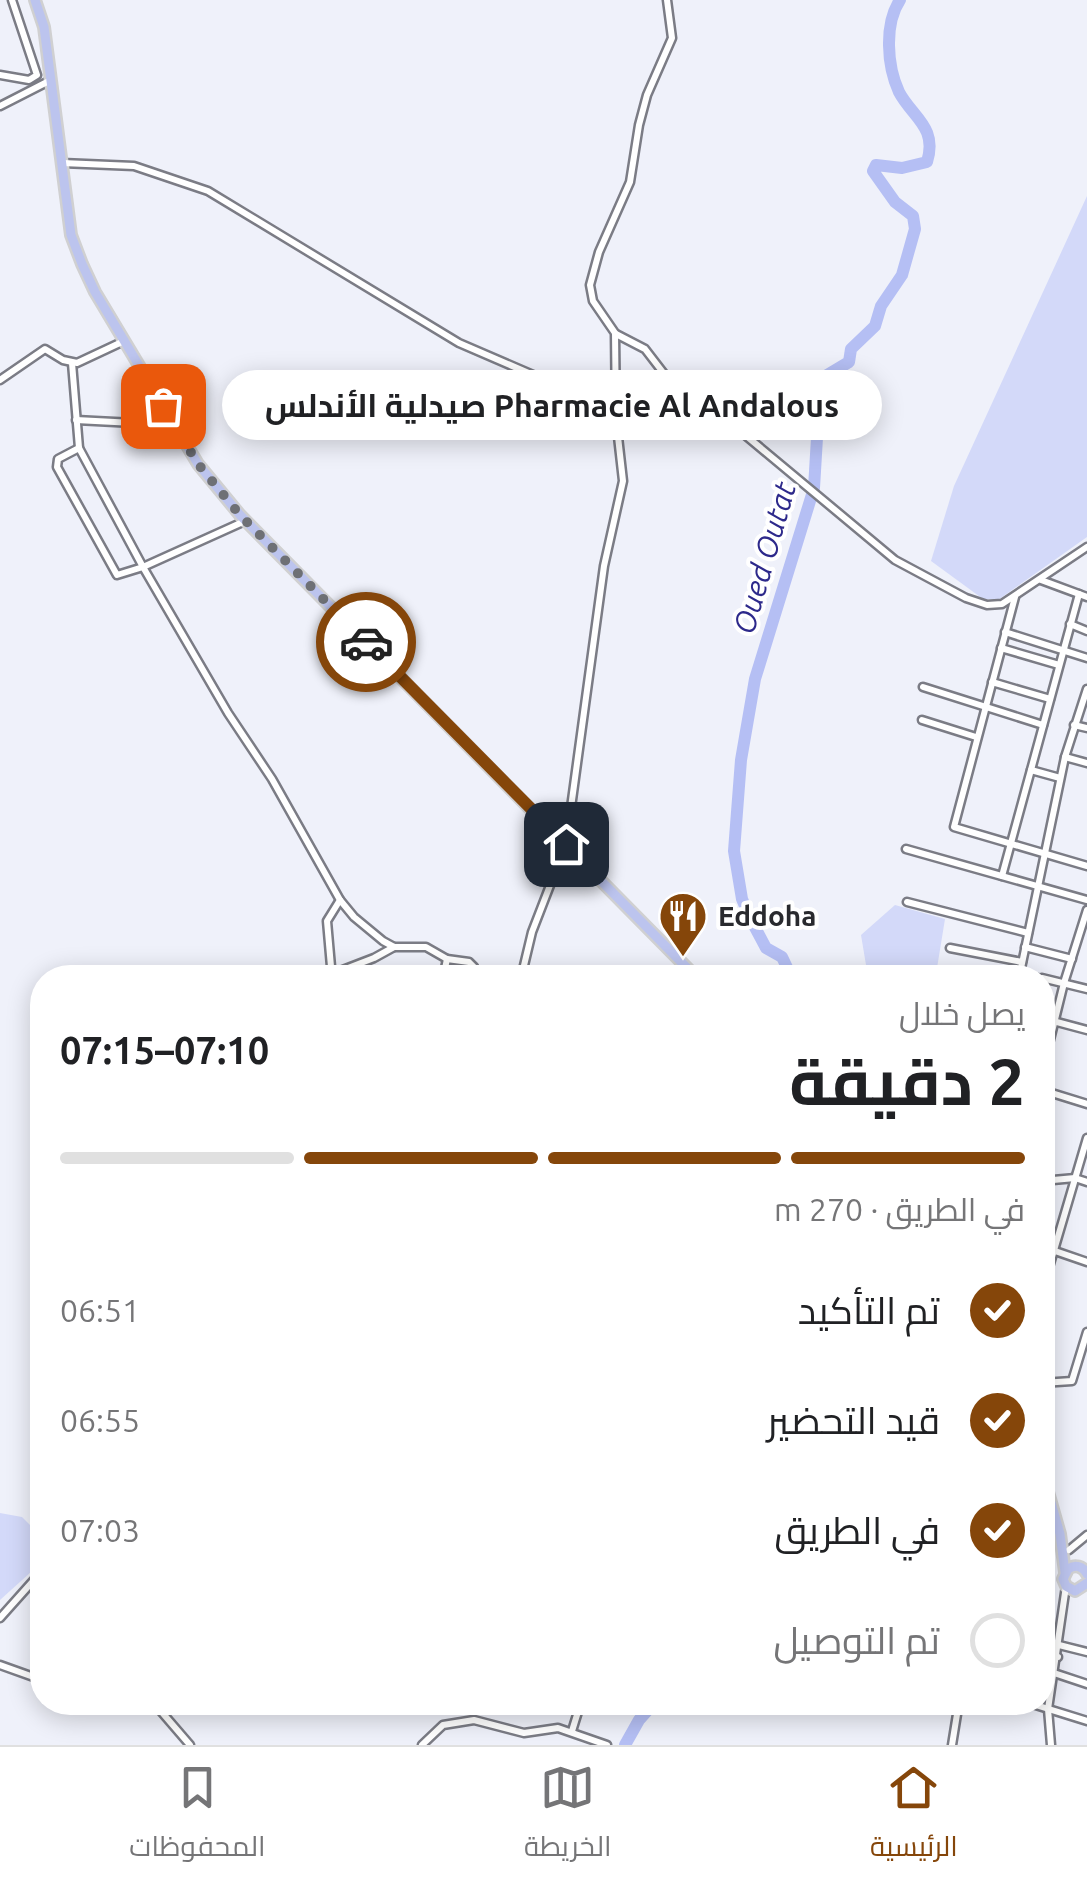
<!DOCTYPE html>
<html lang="ar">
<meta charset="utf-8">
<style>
:root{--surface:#fff;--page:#f6f6f6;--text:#202124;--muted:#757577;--line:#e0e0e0;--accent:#85460a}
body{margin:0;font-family:Ubuntu,Cairo,sans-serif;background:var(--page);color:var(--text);direction:rtl;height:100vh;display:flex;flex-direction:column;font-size:38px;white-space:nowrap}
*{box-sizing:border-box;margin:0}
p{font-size:32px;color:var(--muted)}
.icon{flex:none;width:55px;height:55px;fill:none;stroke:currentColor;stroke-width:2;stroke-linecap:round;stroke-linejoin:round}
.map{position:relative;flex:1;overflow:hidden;direction:ltr}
.panel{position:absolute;left:30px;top:965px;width:1025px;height:750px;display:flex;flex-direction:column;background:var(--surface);border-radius:40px;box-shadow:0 5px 25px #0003;direction:rtl}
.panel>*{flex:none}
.pin{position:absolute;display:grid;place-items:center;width:85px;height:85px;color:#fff;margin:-42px;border-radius:20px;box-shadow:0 5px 15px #0006}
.courier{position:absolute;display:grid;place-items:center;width:100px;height:100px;margin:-50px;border:8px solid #85460a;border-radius:50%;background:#fff;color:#222;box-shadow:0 2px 12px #0007}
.bubble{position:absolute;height:70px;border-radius:35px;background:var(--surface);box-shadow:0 5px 25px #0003;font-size:32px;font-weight:700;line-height:70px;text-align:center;direction:rtl}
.head em{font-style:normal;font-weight:700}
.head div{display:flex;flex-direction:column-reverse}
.head{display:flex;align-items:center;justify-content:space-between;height:170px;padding:0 30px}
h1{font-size:65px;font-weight:700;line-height:75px}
.bar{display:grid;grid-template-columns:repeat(4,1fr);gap:15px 10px;align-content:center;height:120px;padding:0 30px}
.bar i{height:12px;border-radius:8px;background:var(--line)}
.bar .current{background:var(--accent)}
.bar p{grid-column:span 4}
ol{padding:0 30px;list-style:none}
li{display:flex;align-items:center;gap:30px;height:110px}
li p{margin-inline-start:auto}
li .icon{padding:10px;border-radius:50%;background:var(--accent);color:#fff;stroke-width:4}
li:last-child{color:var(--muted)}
li i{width:55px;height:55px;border:5px solid var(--line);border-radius:50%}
.dock{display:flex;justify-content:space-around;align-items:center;height:140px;border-top:2px solid var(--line);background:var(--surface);font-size:28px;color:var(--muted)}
.dock a{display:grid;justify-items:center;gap:5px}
.dock .current{color:var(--accent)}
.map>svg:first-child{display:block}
.green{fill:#d3d9f9}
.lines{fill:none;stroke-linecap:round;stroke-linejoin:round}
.river{stroke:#b5bff4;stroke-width:12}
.minor-casing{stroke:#7b7c85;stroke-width:11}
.major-casing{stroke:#d0d0d1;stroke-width:14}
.minor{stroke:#fff;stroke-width:6}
.major{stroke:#bcc4ee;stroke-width:9}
.done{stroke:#6e7075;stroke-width:10;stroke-dasharray:0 18}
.route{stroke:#85460a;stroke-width:12}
.labels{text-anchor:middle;stroke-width:8;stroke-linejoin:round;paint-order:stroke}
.poi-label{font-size:28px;font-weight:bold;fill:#292a2e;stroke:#fff;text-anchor:start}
.water-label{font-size:30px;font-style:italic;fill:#2d298b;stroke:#fff}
</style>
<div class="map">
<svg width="1087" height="1745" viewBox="0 0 1087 1745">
<rect width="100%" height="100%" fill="#eff1fa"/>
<g class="green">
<polygon points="1087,196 1087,537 998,600 983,599 931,561 954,486"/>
<polygon points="895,905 945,919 937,968 973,977 868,977 861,935"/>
<polygon points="0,1513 22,1517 42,1537 42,1562 0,1600"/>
</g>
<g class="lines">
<g class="river">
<path d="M792 978 782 957 766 948 750 918 742 899 734 851 741 760 755 679 814 488 820 387 824 377 849 362 851 349 875 326 881 306 902 275 915 229 913 216 895 202 873 171 876 165 902 168 927 162C938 127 912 117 899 92 887 66 884 24 900 0"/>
<polyline points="625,1745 639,1720 655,1702"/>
</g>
<g class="minor-casing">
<g id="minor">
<polyline points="0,75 29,80 37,75 12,0"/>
<polyline points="0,106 51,80"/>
<polyline points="62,163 134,166 208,191 459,343 561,387 675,388"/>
<polyline points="616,334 645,349 675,388 696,394 895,560 966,598 987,605 1002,604 1087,547"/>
<polyline points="72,363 79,448 143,567 228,713 272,779 340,900 354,917 383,941 394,947 426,947 447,959 469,962 474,967 475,978"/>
<polyline points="0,380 45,349 63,360 77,363 124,341"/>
<polyline points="76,420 134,423 163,406"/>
<polyline points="79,448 58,459 57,467 117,575 143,567 245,521"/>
<polyline points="1041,580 1087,597"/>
<polyline points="1015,597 954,827 1087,866"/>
<polyline points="1070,624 1087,631"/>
<polyline points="1005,632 1087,658"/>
<polyline points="1001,648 1059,665"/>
<polyline points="992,682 1050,699"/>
<polyline points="923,687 1043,725"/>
<polyline points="922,720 976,737"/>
<polyline points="1074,725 1087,728"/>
<polyline points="1065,757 1087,763"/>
<polyline points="1031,770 1060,778"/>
<polyline points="906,849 1087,900"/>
<polyline points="1002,876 1079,594"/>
<polyline points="907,902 1028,933"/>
<polyline points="1025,947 1072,959"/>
<polyline points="950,948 1022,962"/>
<polyline points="1020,974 1038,978"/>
<polyline points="322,978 374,958 394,947"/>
<polyline points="332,978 327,921 340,900"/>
<polyline points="443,978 447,959"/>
<polyline points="521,978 532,932 566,844 604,566 623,481 616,419 615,333 593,301 590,285 599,252 630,182 639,125 647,95 672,38 667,0"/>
<polyline points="1019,978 1065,757 1087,689"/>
<polyline points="1042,978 1087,989"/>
<polyline points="1042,1018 1087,1030"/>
<polyline points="1042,1072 1064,983 1087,910"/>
<polyline points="1042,1090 1087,1104"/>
<polyline points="1042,1181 1075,1178 1087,1182"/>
<polyline points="1042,1252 1055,1251 1087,1262"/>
<polyline points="1042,1291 1087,1138"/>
<polyline points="1042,1383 1072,1381 1087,1332"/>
<polyline points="1069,1550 1087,1535"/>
<polyline points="0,1618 42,1571"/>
<polyline points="1059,1645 1087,1652"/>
<polyline points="1042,1653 1058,1657"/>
<polyline points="0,1665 42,1680"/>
<polyline points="1054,1673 1087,1684"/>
<polyline points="153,1702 190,1745"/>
<polyline points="1026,1702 1087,1721"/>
<polyline points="572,1731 581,1702"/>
<polyline points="422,1745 443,1725 474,1720 524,1733 558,1728 607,1745"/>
<polyline points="952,1745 959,1702"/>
<polyline points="1051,1745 1048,1709 1066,1586"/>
</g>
</g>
<g class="major-casing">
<g id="major">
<polyline points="35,0 44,27 71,235 82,264 95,292 198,464 240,515 697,978"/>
<polyline points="1042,1471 1060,1534 1065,1572"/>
<path d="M1087 1574C1083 1566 1075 1564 1068 1569L1063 1579 1066 1586 1075 1591 1087 1583"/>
</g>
</g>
<use href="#minor" class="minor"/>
<use href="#major" class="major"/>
</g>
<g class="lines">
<polyline class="done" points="163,406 198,464 240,515 366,642"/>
<polyline class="route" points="366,642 566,844"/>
</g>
<defs>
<g id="restaurant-pin" transform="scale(2.5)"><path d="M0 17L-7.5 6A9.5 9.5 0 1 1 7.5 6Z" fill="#85460a" stroke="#fff"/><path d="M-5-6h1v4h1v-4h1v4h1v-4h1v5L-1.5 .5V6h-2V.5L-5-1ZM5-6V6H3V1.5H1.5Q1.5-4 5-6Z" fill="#fff"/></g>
</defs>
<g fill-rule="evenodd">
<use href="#restaurant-pin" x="683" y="916"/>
</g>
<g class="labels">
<g class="poi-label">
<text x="718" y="926">Eddoha</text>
</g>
<g class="water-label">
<text transform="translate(765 558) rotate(-74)" y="10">Oued Outat</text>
</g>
</g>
</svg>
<div class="pin" style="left:163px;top:406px;background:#ea580c"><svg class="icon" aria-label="bag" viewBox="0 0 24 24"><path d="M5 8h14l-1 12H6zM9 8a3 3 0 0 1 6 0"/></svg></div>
<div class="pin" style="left:566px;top:844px;background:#1f2937"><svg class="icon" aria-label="home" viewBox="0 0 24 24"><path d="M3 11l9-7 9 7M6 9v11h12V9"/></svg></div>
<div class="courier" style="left:366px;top:642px"><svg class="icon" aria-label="car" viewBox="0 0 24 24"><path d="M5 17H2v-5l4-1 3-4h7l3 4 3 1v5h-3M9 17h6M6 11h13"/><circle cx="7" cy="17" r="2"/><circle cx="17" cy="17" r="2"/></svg></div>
<div class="bubble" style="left:222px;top:370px;width:660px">Pharmacie Al Andalous صيدلية الأندلس</div>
<section class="panel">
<div class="head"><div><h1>2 دقيقة</h1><p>يصل خلال</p></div><em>07:10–07:15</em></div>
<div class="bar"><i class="current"></i><i class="current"></i><i class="current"></i><i></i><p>في الطريق · 270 m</p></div>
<ol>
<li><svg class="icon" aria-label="check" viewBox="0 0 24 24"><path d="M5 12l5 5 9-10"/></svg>تم التأكيد<p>06:51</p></li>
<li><svg class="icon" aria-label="check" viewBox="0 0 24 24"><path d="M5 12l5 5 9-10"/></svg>قيد التحضير<p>06:55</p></li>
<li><svg class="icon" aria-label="check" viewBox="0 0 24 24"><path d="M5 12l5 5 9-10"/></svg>في الطريق<p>07:03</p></li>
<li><i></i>تم التوصيل</li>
</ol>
</section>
</div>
<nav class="dock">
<a class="current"><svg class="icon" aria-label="home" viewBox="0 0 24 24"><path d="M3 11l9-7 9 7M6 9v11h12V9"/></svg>الرئيسية</a>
<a><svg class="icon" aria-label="map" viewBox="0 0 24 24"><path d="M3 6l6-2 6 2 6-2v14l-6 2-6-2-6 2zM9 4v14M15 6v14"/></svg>الخريطة</a>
<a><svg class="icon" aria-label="saved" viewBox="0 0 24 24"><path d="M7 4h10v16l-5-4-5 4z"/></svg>المحفوظات</a>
</nav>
